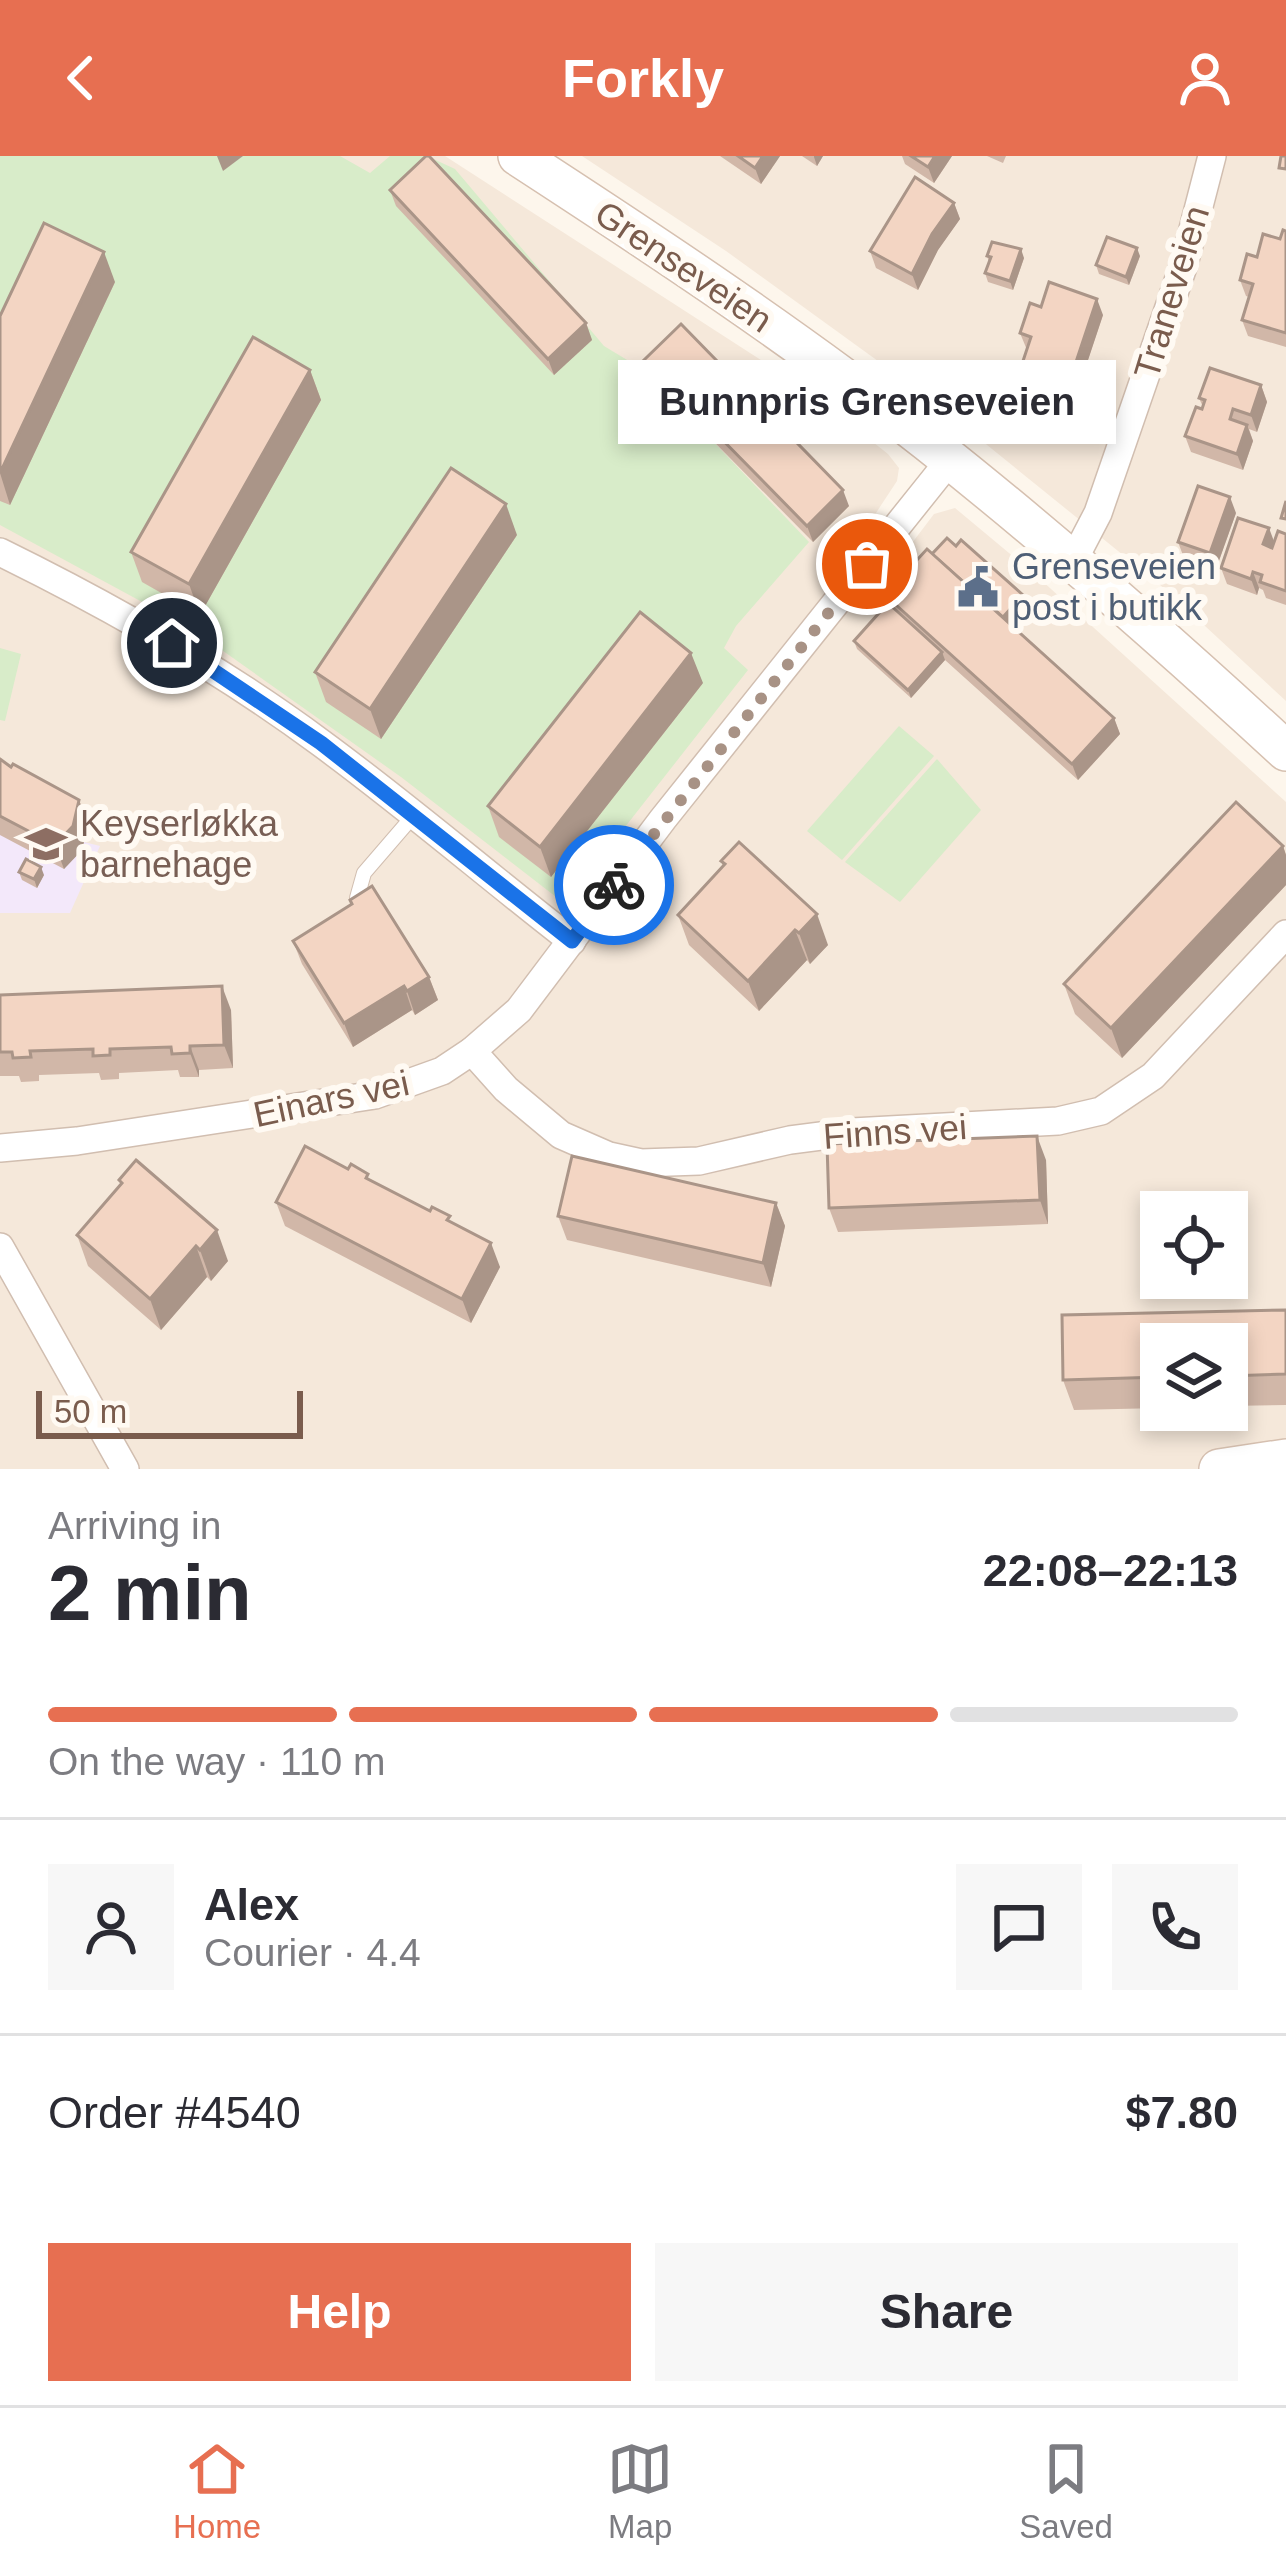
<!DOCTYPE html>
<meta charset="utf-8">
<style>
:root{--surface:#fff;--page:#f7f7f7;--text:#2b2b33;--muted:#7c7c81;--line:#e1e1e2;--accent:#e76f51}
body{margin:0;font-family:Helvetica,sans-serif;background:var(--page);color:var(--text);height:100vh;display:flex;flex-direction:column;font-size:45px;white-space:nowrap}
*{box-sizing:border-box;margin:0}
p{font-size:39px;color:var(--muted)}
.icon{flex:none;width:66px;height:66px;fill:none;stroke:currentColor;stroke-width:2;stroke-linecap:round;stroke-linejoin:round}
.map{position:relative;height:1313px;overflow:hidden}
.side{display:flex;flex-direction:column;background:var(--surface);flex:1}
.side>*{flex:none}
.tools{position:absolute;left:1140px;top:1035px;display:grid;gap:24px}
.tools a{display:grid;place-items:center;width:108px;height:108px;border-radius:0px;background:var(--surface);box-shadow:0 6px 18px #0003;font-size:60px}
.scale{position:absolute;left:36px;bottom:30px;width:267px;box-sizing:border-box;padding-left:12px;border:6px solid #7a5c4d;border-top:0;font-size:33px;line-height:42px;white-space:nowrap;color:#7a5c4d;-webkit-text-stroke:9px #fffaf3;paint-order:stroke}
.pin{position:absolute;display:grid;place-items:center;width:102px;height:102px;color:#fff;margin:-51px;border:6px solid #fff;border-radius:50%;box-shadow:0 3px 12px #0007}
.courier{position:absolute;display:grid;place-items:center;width:120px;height:120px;margin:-60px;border:9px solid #1a73e8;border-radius:50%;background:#fff;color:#222;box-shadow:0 3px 15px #0007}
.bubble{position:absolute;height:84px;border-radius:0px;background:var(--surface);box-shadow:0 6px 18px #0003;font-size:39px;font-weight:700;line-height:84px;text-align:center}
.summary em{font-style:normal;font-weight:700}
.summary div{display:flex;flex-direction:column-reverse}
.summary{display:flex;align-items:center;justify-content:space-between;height:204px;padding:0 48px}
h1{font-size:78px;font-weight:700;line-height:90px}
.bar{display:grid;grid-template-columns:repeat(4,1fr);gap:18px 12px;align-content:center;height:144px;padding:0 48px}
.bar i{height:15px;border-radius:9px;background:var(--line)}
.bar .active{background:var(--accent)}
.bar p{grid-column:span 4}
.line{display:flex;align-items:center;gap:30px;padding:0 48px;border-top:3px solid var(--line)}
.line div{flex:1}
.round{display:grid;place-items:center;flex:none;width:126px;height:126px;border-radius:0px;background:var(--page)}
.primary-button{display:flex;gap:24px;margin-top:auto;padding:24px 48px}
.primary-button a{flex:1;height:138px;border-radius:0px;background:var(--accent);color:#fff;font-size:48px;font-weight:700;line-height:138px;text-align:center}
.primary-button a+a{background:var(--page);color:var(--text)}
header{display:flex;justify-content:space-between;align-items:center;height:156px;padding:0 48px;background:var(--accent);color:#fff;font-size:54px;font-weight:700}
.tab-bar{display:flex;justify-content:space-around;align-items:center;height:168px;border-top:3px solid var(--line);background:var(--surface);font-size:33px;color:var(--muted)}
.tab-bar a{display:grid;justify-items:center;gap:6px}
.tab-bar .active{color:var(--accent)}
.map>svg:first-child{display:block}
.residential{fill:#f5e8da;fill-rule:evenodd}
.education{fill:#f3e8fa}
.green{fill:#d8ecc9}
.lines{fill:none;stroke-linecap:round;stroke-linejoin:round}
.lane-casing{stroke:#d1beb0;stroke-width:16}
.street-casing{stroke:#d1beb0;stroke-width:30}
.secondary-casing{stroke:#d6c0b0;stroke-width:42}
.lane{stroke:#fff;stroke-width:14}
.street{stroke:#fff;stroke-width:27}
.secondary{stroke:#fff;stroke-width:39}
.wall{fill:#d1b7a8}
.shaded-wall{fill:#aa9588}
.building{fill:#f3d5c3;stroke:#aa9588;stroke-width:3}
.done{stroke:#a89285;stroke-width:12;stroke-dasharray:0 21.6}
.route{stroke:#1a73e8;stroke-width:15}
.labels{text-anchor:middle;stroke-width:12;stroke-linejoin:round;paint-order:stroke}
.street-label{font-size:36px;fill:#7a5c4d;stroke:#fffaf3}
.service-label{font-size:36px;fill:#4e5e75;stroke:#fffaf3;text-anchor:start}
.education-label{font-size:36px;fill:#785e54;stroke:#fffaf3;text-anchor:start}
</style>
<header><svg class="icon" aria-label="back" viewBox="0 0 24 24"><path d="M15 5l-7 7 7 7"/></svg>Forkly<svg class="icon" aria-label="person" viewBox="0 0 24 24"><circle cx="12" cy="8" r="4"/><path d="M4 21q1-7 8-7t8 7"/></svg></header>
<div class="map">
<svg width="1286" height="1313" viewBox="0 0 1286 1313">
<rect width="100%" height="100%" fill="#fdf6ec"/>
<g class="residential">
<path d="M0 0H445L806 233 888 298 899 312 897 325 872 363 909 391 934 358 955 352 1040 423 1286 646V1313H0ZM1161 1056H1227V1122H1161ZM1161 1188H1227V1254H1161Z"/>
<polygon points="582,0 1286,0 1286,545 1165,433 929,242 726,95"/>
</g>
<polygon class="education" points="0,619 90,669 84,686 100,690 70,757 0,757"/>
<g class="green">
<polygon points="0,0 340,0 370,17 390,0 427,0 455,13 604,190 647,216 809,386 736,470 724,492 748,514 571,740 560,744 401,621 192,473 0,369"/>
<polygon points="0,492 21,498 5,565 0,564"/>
<polygon points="899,570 934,600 842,704 807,675"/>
<polygon points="937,603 981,654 900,746 845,706"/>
</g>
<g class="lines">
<g class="lane-casing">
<polyline id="lane" points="357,742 364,717 414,659"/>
</g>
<g class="street-casing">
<g id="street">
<path d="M0 396C112 451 220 512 321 587 407 650 488 720 572 785"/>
<polyline points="1073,405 1098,357 1184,108 1212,0"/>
<polyline points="472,895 506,933 561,979 609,1000 641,1007 699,1005 790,984 852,976 1058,965 1101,955 1153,920 1286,778"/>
<polyline points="0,992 77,985 375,939 442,915 472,895 519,854 663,663 950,304"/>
<polyline points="0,1091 125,1313"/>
</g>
</g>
<g class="secondary-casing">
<g id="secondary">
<path d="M518 0C658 91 797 183 928 286 1052 384 1170 488 1286 595"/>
<polyline points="1219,1313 1286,1303"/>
</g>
</g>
<use href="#lane" class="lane"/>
<use href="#street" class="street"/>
<use href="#secondary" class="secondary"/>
</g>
<g class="wall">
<polygon points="720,0 780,0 761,28"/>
<polygon points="802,0 823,0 817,10"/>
<polygon points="902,0 952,0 934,27 905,8"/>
<polygon points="987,0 1006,0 1003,7"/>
<polygon points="390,34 586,167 592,184 554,219 396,50"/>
<polygon points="954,47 960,63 938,94 918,134 876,112 870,95"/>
<polygon points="1286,75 1286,191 1248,180 1242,164 1249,141 1246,140 1240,124 1257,101 1280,83"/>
<polygon points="987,100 1024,102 1013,134 988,126 985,117 989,106"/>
<polygon points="1140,100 1129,129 1099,118 1096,109"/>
<polygon points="115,126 10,349 0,345 0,160"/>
<polygon points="1041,151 1103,159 1077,237 1029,221 1023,205 1027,194 1020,177"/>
<polygon points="644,204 849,350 813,386 650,221"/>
<polygon points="310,214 321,244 200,459 142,426 131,396"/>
<polygon points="1261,229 1267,246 1257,276 1249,273 1253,285 1243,314 1191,296 1185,280 1203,251 1199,242"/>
<polygon points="1236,357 1216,413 1184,402 1178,386"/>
<polygon points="1286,378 1286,449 1266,442 1263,434 1259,432 1257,439 1227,428 1221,412 1274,387"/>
<polygon points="517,379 381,583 326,546 315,516"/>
<polygon points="956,390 1023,439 1026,447 1009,467 1114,562 1120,578 1078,624 945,504 911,542 857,493 854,485 888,447 885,439 932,398"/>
<polygon points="703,527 551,721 499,681 488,650"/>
<polygon points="0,603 11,611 79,644 88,668 82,694 64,713 0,679"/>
<polygon points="1283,690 1286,699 1286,729 1122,902 1075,858 1064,828"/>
<polygon points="721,705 828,789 810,808 807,804 759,855 689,789 678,759 723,710"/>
<polygon points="19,716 44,719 37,732 22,724"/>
<polygon points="293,785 429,821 438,844 415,859 412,854 353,891 302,808"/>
<polygon points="0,839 231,854 233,912 199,914 199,921 180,921 178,914 119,917 119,923 101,924 99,917 39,919 39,925 21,926 19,920 0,920"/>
<polygon points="1046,1004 1048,1068 838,1076 829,1052"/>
<polygon points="119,1024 228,1105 211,1125 207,1121 161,1174 88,1110 77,1079 121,1029"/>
<polygon points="371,1024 452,1066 500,1111 471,1167 285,1070 276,1046"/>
<polygon points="776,1047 785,1070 771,1131 567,1084 558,1060"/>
<polygon points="1286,1154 1286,1249 1227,1250 1227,1188 1161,1188 1161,1252 1074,1254 1063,1224 1062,1159"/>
</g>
<g class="shaded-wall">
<polygon points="217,0 243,0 223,15"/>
<polygon points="763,0 780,0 761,28 755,12"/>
<polygon points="814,0 823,0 817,10 814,1"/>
<polygon points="935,0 952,0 934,27 928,11"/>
<polygon points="954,47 960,63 938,94 918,134 912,118 932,78"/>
<polygon points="1137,92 1140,100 1129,129 1126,121"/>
<polygon points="1021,93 1024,102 1013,134 1010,125"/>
<polygon points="104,96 115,126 10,349 0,317"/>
<polygon points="1097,143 1103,159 1077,237 1071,221"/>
<polygon points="586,167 592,184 554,219 548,203"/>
<polygon points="310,214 321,244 200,459 189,428"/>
<polygon points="1261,229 1267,246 1257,276 1251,259"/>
<polygon points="1247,269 1253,285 1243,314 1237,298"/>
<polygon points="843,334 849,350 813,386 807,370"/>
<polygon points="1230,341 1236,357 1216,413 1210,397"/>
<polygon points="506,348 517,379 381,583 370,553"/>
<polygon points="1269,372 1275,388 1269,405 1263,388"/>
<polygon points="1253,416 1259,432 1257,439 1251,423"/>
<polygon points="1023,439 1026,447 1003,473 1000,464"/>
<polygon points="942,496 945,504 911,542 908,534"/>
<polygon points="691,497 703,527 551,721 540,691"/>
<polygon points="1114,562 1120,578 1078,624 1072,608"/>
<polygon points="79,644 88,668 82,694 64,713 55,689"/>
<polygon points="1283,690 1286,699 1286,729 1122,902 1111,872"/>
<polygon points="41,711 44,719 37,732 34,723"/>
<polygon points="817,758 828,789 810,808 799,777"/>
<polygon points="795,774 807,804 759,855 748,825"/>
<polygon points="429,821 438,844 415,859 407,835"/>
<polygon points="222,830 231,854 233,912 224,889"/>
<polygon points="404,830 412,854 353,891 344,867"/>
<polygon points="190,890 199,914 199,921 190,897"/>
<polygon points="1037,980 1046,1004 1048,1068 1040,1044"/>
<polygon points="776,1047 785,1070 771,1131 763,1107"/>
<polygon points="217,1074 228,1105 211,1125 200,1094"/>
<polygon points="491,1087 500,1111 471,1167 462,1143"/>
<polygon points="196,1090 207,1121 161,1174 150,1143"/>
</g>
<g class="building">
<polygon points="426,0 429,0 586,167 548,203 390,34"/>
<polygon points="738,0 763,0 755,12"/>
<polygon points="911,0 935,0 928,11"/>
<polygon points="1281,0 1286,0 1286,13 1279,12"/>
<polygon points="915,21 954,47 932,78 912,118 870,95"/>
<polygon points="44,67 104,96 0,317 0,160"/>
<polygon points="1283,74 1286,75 1286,177 1242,164 1253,128 1240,124 1247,98 1257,101 1263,78 1280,83"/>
<polygon points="1107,81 1137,92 1126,121 1096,109"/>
<polygon points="992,86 1021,93 1010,125 985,117 991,101 987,100"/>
<polygon points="1049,126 1097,143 1071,221 1023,205 1031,181 1020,177 1030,147 1041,151"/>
<polygon points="681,168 843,334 807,370 644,204"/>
<polygon points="253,181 310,214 189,428 131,396"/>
<polygon points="1210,212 1261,229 1251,259 1233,253 1230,263 1247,269 1237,298 1185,280 1196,251 1202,253 1205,244 1199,242"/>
<polygon points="451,312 506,348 370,553 315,516"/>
<polygon points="1198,330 1230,341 1210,397 1178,386"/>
<polygon points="1286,345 1286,363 1281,362"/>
<polygon points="1238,362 1269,372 1263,388 1272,392 1278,375 1286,378 1286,435 1260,426 1262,419 1253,416 1251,423 1221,412"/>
<polygon points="947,382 956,390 961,384 1023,439 1003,461 932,398"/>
<polygon points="927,393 1114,562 1072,608 885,439"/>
<polygon points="888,447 942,496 908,534 854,485"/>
<polygon points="640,456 691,497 540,691 488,650"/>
<polygon points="0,603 11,611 13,608 79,644 73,670 55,689 0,660"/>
<polygon points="1236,646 1283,690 1111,872 1064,828"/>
<polygon points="739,686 817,758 799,777 795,774 748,825 678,759 725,708 721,705"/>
<polygon points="26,703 41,711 34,723 19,716"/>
<polygon points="372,730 429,821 407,835 404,830 344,867 293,785 352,748 350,744"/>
<polygon points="222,830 224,889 190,890 190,897 172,898 171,891 110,893 110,899 93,900 93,893 30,895 31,901 13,902 12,896 0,896 0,839"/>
<polygon points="1037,980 1040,1044 829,1052 827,988"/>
<polygon points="305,990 348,1013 351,1008 368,1018 366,1022 430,1055 432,1051 450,1060 447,1064 491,1087 462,1143 276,1046"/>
<polygon points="572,1000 776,1047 763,1107 558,1060"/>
<polygon points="136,1004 217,1074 200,1094 196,1090 150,1143 77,1079 122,1027 119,1024"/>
<polygon points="1286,1154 1286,1218 1227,1220 1227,1188 1161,1188 1161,1221 1063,1224 1062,1159"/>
</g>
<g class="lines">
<polyline class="done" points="614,729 867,408"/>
<polyline class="route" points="172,487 321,587 572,785 614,729"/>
</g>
<defs>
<g id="civic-bare" transform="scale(3.24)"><path d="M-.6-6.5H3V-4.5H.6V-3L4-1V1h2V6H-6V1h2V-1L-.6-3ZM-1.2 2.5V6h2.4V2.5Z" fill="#5c6f8a" stroke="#fffaf3" stroke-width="2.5" paint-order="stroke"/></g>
<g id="school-bare" transform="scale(3.24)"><path d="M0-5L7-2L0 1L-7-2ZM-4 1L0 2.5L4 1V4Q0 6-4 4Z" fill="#8d6e63" stroke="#fffaf3" stroke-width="2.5" paint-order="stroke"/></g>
</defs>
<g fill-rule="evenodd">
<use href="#civic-bare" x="978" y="431"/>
<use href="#school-bare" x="46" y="688"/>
</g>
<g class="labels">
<g class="street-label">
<text transform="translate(684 110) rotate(34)" y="13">Grenseveien</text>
<text transform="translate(1171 136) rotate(-73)" y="13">Traneveien</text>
<text transform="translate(331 942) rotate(-12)" y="13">Einars vei</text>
<text transform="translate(895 975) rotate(-4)" y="13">Finns vei</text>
</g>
<g class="service-label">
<text x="1012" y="423">Grenseveien<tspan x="1012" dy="41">post i butikk</tspan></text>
</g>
<g class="education-label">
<text x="80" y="680">Keyserløkka<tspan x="80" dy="41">barnehage</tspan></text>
</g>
</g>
</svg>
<div class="tools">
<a><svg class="icon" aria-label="locate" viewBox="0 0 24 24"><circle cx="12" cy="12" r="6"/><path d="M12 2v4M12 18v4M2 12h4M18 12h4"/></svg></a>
<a><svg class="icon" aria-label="layers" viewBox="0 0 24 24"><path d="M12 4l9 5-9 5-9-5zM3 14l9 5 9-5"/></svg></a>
</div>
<div class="scale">50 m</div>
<div class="pin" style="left:867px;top:408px;background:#ea580c"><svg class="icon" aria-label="bag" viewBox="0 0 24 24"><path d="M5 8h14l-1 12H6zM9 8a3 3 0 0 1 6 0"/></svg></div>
<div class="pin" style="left:172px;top:487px;background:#1f2937"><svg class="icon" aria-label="home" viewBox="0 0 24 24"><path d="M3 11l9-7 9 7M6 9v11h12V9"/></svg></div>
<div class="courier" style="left:614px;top:729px"><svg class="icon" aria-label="bike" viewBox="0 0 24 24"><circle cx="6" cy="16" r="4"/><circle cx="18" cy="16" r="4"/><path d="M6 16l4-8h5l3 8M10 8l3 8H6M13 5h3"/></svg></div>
<div class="bubble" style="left:618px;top:204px;width:498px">Bunnpris Grenseveien</div>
</div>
<section class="side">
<div class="summary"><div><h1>2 min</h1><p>Arriving in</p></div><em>22:08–22:13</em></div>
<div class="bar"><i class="active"></i><i class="active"></i><i class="active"></i><i></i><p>On the way · 110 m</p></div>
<div class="line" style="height:216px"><a class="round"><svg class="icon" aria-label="person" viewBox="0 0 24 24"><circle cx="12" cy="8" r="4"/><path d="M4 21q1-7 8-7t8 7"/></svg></a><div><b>Alex</b><p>Courier · 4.4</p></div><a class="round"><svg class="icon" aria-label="chat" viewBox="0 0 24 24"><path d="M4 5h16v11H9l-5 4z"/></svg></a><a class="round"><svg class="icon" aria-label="phone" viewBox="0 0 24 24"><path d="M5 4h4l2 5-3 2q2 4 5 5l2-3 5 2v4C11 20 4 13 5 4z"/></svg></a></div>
<div class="line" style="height:156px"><div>Order #4540</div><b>$7.80</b></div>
<div class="primary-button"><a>Help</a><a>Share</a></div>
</section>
<nav class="tab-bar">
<a class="active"><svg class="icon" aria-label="home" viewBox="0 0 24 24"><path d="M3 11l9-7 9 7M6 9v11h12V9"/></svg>Home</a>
<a><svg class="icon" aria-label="map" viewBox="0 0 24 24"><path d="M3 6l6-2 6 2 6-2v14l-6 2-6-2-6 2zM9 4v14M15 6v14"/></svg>Map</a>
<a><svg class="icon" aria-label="saved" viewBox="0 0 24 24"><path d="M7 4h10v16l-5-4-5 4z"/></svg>Saved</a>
</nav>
